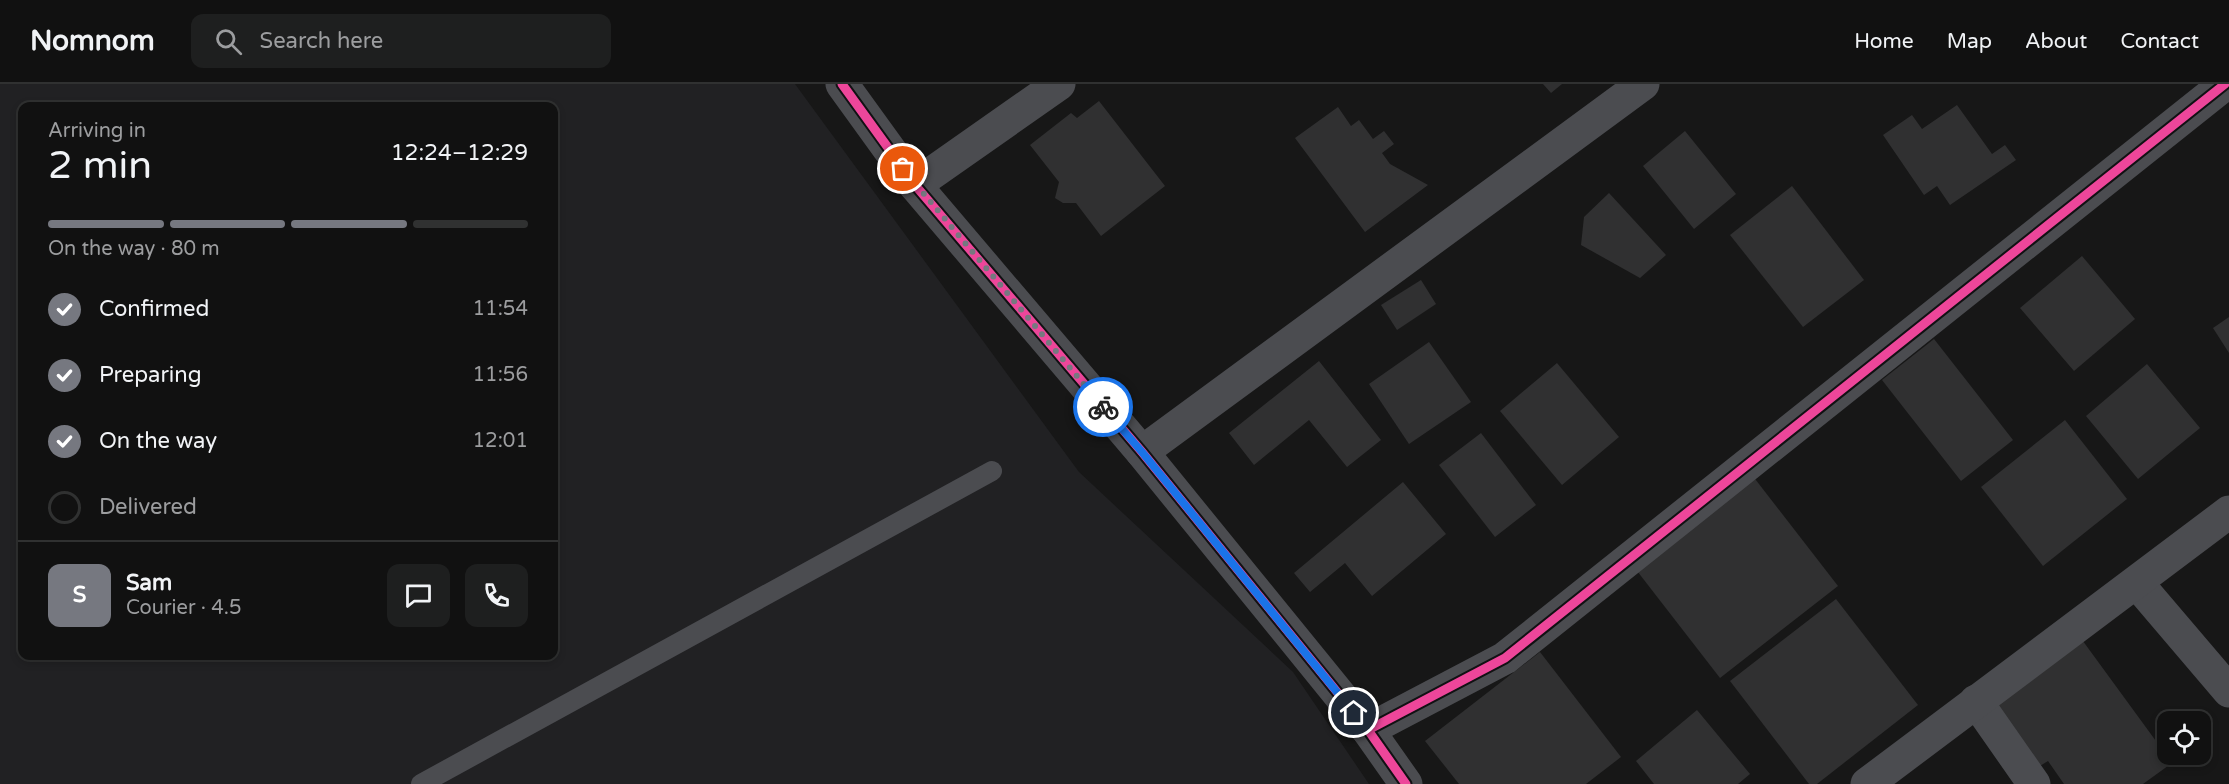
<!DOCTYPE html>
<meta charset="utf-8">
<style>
:root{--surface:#111;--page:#1e1f1f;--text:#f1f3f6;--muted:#9c9d9f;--line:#303131;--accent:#767880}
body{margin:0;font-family:"Varela Round",sans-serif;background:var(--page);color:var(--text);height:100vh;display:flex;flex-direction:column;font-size:22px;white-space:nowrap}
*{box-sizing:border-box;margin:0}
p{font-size:20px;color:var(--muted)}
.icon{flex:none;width:33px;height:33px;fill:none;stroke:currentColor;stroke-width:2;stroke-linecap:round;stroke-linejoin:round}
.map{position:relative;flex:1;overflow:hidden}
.panel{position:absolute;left:18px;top:18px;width:540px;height:558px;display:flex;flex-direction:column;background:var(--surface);border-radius:12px;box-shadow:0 3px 9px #0003,0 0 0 2px var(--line)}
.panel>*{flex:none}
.buttons{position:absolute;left:2157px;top:627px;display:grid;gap:12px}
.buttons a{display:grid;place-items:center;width:54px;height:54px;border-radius:12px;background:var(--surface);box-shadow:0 3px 9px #0003,0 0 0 2px var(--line);font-size:30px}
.pin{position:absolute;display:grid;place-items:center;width:51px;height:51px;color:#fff;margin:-26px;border:3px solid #fff;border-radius:50%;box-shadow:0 2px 6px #0007}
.courier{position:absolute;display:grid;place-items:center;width:60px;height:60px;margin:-30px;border:4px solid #1a73e8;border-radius:50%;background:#fff;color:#222;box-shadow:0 2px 8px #0007}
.head em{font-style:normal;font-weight:600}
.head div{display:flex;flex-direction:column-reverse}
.head{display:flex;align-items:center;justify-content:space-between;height:102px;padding:0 30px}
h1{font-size:39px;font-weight:600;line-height:45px}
.bar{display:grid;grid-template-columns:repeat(4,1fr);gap:9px 6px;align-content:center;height:72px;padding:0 30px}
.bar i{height:8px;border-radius:4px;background:var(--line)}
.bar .current{background:var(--accent)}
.bar p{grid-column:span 4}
.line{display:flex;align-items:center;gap:15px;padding:0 30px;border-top:2px solid var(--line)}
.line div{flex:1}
.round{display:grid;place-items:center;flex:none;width:63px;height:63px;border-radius:12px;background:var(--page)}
ol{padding:0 30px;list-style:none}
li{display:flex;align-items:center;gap:18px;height:66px}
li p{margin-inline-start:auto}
li .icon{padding:6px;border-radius:50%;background:var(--accent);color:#fff;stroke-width:4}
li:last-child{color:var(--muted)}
li i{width:33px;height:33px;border:3px solid var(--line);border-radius:50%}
header{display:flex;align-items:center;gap:36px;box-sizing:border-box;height:84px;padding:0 30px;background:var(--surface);border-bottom:2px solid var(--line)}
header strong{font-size:28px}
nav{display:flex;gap:33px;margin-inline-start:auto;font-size:21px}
.search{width:420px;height:54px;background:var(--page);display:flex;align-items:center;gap:15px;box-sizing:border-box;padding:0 21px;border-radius:12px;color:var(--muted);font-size:22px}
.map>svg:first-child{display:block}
.built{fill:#212123;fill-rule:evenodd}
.building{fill:#303031}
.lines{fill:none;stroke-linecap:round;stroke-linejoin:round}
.service{stroke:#4b4c50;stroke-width:20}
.minor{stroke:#4b4c50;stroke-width:33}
.cycleway-casing{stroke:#111113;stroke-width:13}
.cycleway{stroke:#ed469a;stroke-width:9}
.done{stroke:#767880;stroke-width:6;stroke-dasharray:0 10.8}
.route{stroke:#1a73e8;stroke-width:8}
</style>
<header>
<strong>Nomnom</strong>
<div class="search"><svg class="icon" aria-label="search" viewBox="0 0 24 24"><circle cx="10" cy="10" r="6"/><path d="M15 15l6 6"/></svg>Search here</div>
<nav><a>Home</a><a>Map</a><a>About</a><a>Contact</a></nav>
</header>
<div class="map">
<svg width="2229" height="700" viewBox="0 0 2229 700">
<rect width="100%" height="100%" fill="#171717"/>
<path class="built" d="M0 0H795L1079 388 1293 588 1369 700H0ZM22 22H554V572H22Z"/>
<g class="building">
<polygon points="1543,0 1562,0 1551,9"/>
<polygon points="1099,17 1165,102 1101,152 1076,119 1063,119 1055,114 1059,98 1030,61 1071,29 1077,34"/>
<polygon points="1957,21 1992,70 2005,61 2016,76 1950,121 1937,102 1924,111 1883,51 1912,31 1922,45"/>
<polygon points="1338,23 1351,42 1359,36 1373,55 1384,47 1394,60 1382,69 1390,80 1428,101 1365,148 1295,54"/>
<polygon points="1685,47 1736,110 1694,145 1643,82"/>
<polygon points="1792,102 1864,196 1803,243 1730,151"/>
<polygon points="1609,109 1666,171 1640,194 1581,161 1584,133"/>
<polygon points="2082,172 2135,235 2074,287 2020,224"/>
<polygon points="1421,196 1436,220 1397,246 1381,221"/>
<polygon points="2229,233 2229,269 2213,244"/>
<polygon points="1934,255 2013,356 1961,397 1882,296"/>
<polygon points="1429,258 1471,318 1409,360 1369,300"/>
<polygon points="1319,277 1381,356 1347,383 1309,336 1254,381 1229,349"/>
<polygon points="1557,279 1619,353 1562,401 1500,327"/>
<polygon points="2147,280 2200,344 2138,395 2086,332"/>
<polygon points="2065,336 2127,415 2043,482 1981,403"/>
<polygon points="1481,349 1536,421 1495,453 1439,381"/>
<polygon points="1752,391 1838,502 1720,594 1634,483"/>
<polygon points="1403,398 1446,450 1372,512 1345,479 1310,508 1294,489"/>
<polygon points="1836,515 1918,621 1817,700 1809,700 1730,597"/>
<polygon points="2080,553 2172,679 2143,700 2064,700 2048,677 2035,685 1990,623"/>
<polygon points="1540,568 1621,673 1586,700 1459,700 1425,657"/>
<polygon points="1697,626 1750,690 1738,700 1654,700 1636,677"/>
</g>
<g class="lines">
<polyline class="service" points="421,700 992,387"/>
<g class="minor">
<polyline points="842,0 915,101 1142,368 1368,646 1406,700"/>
<polyline points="915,101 1059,0"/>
<polyline points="1142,368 1643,0"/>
<polyline points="2137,499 2229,607"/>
<polyline points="1976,617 2034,700"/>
<polyline points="1368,646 1505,574 2225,0"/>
<polyline points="1867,700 2229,428"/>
</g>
<g class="cycleway-casing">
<g id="cycleway">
<polyline points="842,0 915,101 1142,368 1368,646 1406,700"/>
<polyline points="1368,646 1505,574 2225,0"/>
</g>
</g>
<use href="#cycleway" class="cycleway"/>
</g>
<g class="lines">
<polyline class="done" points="903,85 1103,323"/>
<polyline class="route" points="1103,323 1142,368 1354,629"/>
</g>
</svg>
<div class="buttons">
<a><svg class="icon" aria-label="locate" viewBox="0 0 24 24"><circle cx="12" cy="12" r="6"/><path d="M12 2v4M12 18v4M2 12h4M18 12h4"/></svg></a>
</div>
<div class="pin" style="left:903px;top:85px;background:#ea580c"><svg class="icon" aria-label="bag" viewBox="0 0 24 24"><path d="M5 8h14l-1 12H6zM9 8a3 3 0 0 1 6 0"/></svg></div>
<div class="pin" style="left:1354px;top:629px;background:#1f2937"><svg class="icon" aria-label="home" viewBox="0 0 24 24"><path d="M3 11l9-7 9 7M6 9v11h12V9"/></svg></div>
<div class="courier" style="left:1103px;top:323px"><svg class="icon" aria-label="bike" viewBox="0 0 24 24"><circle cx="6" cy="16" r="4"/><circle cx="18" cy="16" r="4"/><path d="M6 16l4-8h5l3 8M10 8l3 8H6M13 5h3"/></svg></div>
<section class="panel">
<div class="head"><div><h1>2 min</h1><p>Arriving in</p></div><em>12:24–12:29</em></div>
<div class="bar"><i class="current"></i><i class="current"></i><i class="current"></i><i></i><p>On the way · 80 m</p></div>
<ol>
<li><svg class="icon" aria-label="check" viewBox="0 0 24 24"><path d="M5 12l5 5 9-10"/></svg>Confirmed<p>11:54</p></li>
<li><svg class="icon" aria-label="check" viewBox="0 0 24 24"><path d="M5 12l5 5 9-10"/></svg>Preparing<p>11:56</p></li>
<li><svg class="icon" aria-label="check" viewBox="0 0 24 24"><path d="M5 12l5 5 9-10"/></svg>On the way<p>12:01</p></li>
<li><i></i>Delivered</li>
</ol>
<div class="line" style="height:108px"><b class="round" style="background:var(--accent);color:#fff">S</b><div><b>Sam</b><p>Courier · 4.5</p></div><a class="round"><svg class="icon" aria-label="chat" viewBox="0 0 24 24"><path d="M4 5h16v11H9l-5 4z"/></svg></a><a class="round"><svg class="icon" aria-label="phone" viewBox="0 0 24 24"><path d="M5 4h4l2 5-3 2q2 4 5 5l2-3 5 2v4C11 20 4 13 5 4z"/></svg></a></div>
</section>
</div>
